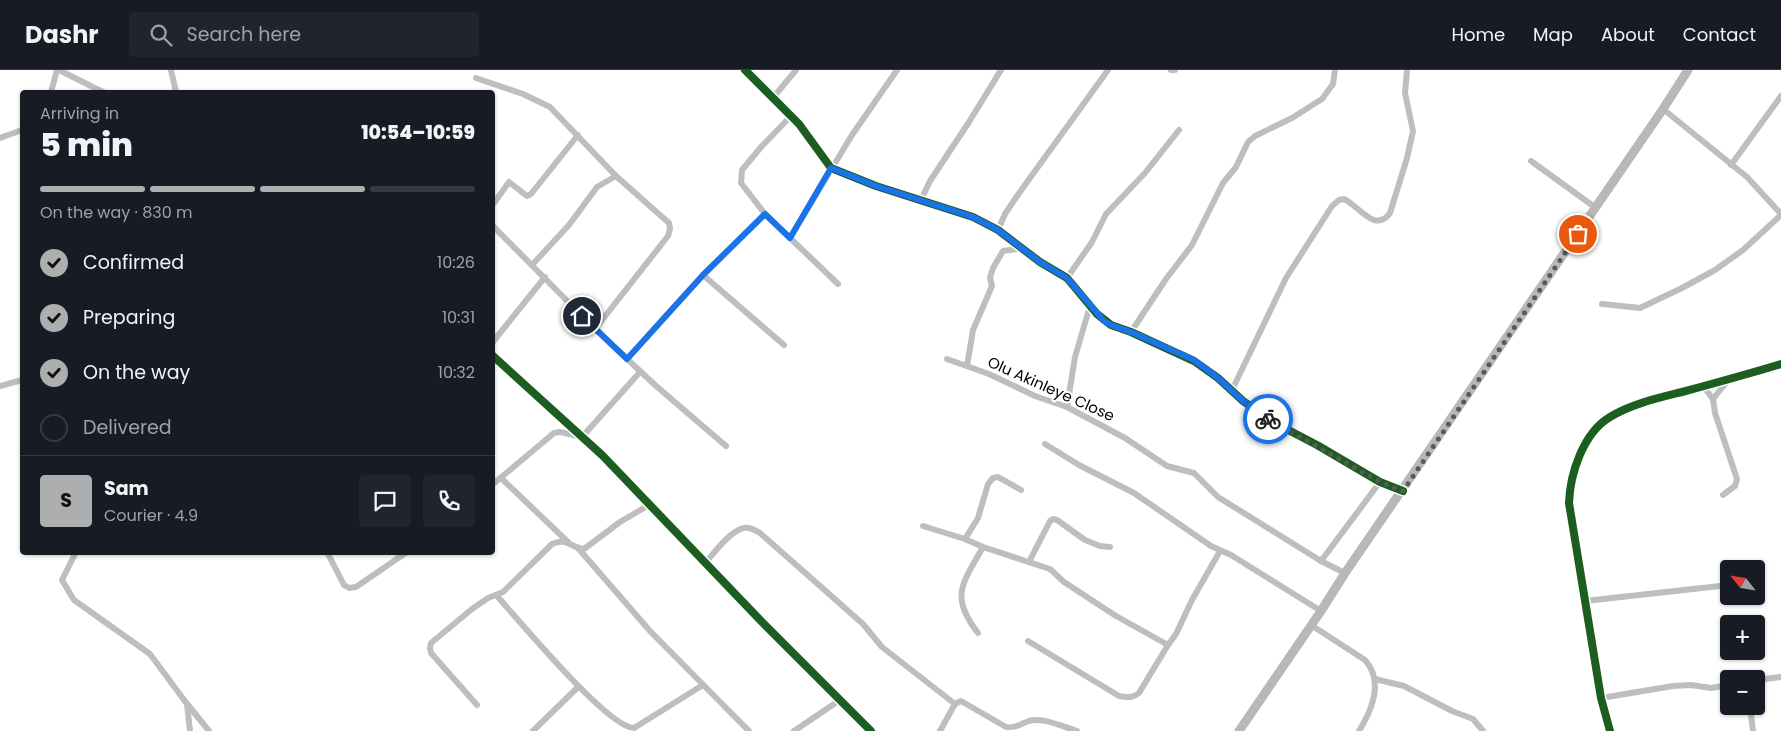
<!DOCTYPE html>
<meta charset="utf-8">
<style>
:root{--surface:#171b24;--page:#20242c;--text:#f1f3f6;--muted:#9ea1a6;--line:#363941;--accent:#adaeaf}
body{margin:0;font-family:Poppins,sans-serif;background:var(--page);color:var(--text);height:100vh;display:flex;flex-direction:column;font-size:19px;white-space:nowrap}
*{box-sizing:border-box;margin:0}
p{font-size:16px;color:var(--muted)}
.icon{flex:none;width:28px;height:28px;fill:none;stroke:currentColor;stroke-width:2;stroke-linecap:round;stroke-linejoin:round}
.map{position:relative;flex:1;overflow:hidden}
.details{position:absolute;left:20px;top:20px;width:475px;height:465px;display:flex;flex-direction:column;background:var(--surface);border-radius:5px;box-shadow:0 1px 4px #0004}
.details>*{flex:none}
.needle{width:32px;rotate:300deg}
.buttons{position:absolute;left:1720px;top:490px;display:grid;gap:10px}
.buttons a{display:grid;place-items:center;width:45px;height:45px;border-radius:5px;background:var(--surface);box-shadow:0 1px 4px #0004;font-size:25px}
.pin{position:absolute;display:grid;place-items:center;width:42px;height:42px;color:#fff;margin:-21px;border:2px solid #fff;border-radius:50%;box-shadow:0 1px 5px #0007}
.courier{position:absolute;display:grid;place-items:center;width:50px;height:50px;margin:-25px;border:4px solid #1a73e8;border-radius:50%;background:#fff;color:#222;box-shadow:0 1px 6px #0007}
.overview em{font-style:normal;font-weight:800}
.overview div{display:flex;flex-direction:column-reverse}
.overview{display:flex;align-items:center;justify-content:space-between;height:85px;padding:0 20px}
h1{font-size:32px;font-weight:800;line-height:38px}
.bar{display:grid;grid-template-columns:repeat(4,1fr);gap:8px 5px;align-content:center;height:60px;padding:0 20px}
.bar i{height:6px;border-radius:4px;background:var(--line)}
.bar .active{background:var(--accent)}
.bar p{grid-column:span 4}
.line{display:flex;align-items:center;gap:12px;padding:0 20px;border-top:1px solid var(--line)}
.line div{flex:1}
.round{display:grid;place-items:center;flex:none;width:52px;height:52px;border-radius:5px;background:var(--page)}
ol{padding:0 20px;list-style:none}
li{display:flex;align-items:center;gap:15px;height:55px}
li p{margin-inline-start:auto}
li .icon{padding:5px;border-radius:50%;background:var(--accent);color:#111;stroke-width:4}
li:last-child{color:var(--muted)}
li i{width:28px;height:28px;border:2px solid var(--line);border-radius:50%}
header{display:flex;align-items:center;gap:30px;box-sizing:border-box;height:70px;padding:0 25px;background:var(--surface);border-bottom:1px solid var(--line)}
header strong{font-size:24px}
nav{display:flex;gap:28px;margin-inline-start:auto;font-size:18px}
.search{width:350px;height:45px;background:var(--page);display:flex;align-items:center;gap:12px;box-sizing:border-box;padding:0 18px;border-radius:5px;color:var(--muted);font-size:19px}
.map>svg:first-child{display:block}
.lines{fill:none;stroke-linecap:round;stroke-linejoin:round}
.minor{stroke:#bebebe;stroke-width:6}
.secondary{stroke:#b8b8b8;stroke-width:9}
.cycleway-casing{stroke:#fff;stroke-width:11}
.cycleway{stroke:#1b5e20;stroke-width:8}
.done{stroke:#595959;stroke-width:5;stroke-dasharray:0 9}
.route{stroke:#1a73e8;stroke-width:6}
.labels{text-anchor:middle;stroke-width:4;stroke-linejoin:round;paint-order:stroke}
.street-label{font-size:15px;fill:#000;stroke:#fff}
</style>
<header>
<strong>Dashr</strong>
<div class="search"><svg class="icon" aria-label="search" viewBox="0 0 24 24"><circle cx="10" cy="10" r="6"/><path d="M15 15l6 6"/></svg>Search here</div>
<nav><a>Home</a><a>Map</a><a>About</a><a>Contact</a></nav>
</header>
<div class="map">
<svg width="1781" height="661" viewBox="0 0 1781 661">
<rect width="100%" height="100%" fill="#fff"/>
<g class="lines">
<g class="minor">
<polyline points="59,0 103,22"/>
<polyline points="171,0 176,22"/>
<polyline points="745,0 799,54 831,98 876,116 973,147 998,160 1040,192 1067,208 1097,244 1111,255 1131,262 1194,291 1218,308 1243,331 1273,352 1317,375 1380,412 1403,421"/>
<polyline points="1171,0 1175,0"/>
<polyline points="476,8 523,24 550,37 616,106 669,153 670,159 668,166 595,259"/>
<polyline points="51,22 57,0"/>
<polyline points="772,29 796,0"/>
<polyline points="1663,39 1747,107 1781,144"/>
<polyline points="791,46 762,76 742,100 741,113 765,144 838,214"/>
<polyline points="0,68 22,60"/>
<polyline points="1531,91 1596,138"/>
<polyline points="1731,95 1781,26"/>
<polyline points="921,130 930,111 969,52 1001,0"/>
<polyline points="492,136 509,112 527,126 531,124 578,65"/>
<polyline points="492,155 595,259 655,315 726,376"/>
<polyline points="998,160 1005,144 1017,126 1108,0"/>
<polyline points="790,168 852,65 897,0"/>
<polyline points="532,195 569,155 597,117 616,106"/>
<polyline points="703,205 784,275"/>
<polyline points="1067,208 1092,172 1106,144 1145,103 1179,60"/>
<polyline points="1602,234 1640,238 1682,218 1715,200 1743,180 1781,145"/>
<polyline points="1131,262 1166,209 1192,175 1223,113 1236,97 1248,72 1255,66 1292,48 1322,29 1333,14 1335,0"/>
<polyline points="492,273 545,207"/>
<polyline points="492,285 602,385 762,552 871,661"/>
<polyline points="627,289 703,205 765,144"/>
<polyline points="947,289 989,304 1035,326 1067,337 1125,368 1167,396 1194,403 1218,427 1321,491 1345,503"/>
<polyline points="967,296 973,260 992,216 990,208 993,198 1003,181 1023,178"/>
<polyline points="0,316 22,310"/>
<polyline points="1703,316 1713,329 1715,343 1737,409 1735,416 1723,425"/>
<path d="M1232 320 1286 208 1332 136 1339 130 1344 129C1358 135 1375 164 1390 143L1407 88 1413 61 1405 23 1407 0"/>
<polyline points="1713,329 1729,309"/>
<polyline points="1067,337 1075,287 1090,236"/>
<polyline points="1045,374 1079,395 1134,423 1211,476 1231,485 1321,541"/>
<polyline points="501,408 568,472"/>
<polyline points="492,415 554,363 560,362 582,367 640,302"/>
<polyline points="923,456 965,469 983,477 1050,499 1064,512 1116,546 1168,575 1176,564 1192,530 1220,481"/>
<polyline points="965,469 978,448 988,414 993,408 998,407 1021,420"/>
<polyline points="578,478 650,561 749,661"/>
<polyline points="76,482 62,510 74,530 150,584 187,634 190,661"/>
<polyline points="327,482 344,515 349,518 356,517 407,482"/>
<polyline points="1321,491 1380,412"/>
<polyline points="1029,492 1050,451 1053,449 1057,450 1085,470 1100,476 1110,477"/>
<path d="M705 493C714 483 731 460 744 458 750 457 755 460 760 463L863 554 882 577 955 634"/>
<polyline points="1756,510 1759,510"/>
<path d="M497 526C518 549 608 658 634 658L703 615"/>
<polyline points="1585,531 1729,515"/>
<path d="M1311 555 1365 590C1384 611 1372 640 1359 661"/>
<path d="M978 563C949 526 963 513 983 477"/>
<path d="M1028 571 1119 626C1127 627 1132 629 1139 623L1168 575"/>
<polyline points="1375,609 1404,616 1452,641 1473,649 1483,661"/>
<polyline points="1756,610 1781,607"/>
<polyline points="1601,628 1673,616 1691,615 1711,618 1729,615"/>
<polyline points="188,635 209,661"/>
<path d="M477 635 431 583 430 578 431 573 472 539 488 528 503 522 552 474C567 467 571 478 584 479L620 452 649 435"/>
<polyline points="1750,636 1753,661"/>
<polyline points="533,661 578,617"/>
<polyline points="794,661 840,630"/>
<path d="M940 661 955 634 961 631 1006 657C1018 658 1019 654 1029 651 1044 647 1063 657 1077 661"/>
<path d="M1610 661 1601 628 1569 433C1570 404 1583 363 1610 347 1631 334 1658 328 1682 322 1715 313 1748 304 1781 294"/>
</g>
<polyline class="secondary" points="1239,661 1321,541 1345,503 1663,39 1688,0"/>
<g class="cycleway-casing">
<g id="cycleway">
<polyline points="745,0 799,54 831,98 876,116 973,147 998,160 1040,192 1067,208 1097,244 1111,255 1131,262 1194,291 1218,308 1243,331 1273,352 1317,375 1380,412 1403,421"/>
<polyline points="492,285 602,385 762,552 871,661"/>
<path d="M1610 661 1601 628 1569 433C1570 404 1583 363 1610 347 1631 334 1658 328 1682 322 1715 313 1748 304 1781 294"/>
</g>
</g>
<use href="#cycleway" class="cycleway"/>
</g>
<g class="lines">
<polyline class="done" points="1268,349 1380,412 1403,421 1578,164"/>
<polyline class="route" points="582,246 627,289 703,205 765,144 790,168 831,98 876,116 973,147 998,160 1040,192 1067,208 1104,251 1111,255 1131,262 1194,290 1218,308 1243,331 1268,349"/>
</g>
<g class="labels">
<g class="street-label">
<text transform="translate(1051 319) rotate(24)" y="5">Olu Akinleye Close</text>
</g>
</g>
</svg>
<div class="buttons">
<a><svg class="needle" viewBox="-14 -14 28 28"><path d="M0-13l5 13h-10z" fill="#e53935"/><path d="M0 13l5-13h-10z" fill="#9ea1a6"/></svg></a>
<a>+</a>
<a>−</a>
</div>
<div class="pin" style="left:1578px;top:164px;background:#ea580c"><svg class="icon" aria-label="bag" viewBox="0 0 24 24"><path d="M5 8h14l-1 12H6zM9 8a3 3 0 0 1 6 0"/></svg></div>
<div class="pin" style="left:582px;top:246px;background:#1f2937"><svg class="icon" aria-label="home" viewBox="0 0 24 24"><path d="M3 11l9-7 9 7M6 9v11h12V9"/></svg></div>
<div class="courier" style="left:1268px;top:349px"><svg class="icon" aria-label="bike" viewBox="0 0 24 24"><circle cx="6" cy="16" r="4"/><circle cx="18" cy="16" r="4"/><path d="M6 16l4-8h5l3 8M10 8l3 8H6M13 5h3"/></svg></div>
<section class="details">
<div class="overview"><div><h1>5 min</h1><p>Arriving in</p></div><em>10:54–10:59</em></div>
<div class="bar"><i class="active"></i><i class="active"></i><i class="active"></i><i></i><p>On the way · 830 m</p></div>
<ol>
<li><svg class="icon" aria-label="check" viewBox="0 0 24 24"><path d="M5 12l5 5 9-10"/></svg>Confirmed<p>10:26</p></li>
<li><svg class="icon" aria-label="check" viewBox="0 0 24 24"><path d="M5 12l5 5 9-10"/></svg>Preparing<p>10:31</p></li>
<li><svg class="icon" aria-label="check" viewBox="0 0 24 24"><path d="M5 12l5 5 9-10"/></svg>On the way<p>10:32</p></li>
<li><i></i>Delivered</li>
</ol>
<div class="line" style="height:90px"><b class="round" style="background:var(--accent);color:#111">S</b><div><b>Sam</b><p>Courier · 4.9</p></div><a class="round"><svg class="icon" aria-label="chat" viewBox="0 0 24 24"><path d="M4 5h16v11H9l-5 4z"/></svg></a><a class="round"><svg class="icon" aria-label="phone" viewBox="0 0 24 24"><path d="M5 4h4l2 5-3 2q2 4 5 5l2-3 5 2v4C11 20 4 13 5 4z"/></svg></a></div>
</section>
</div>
